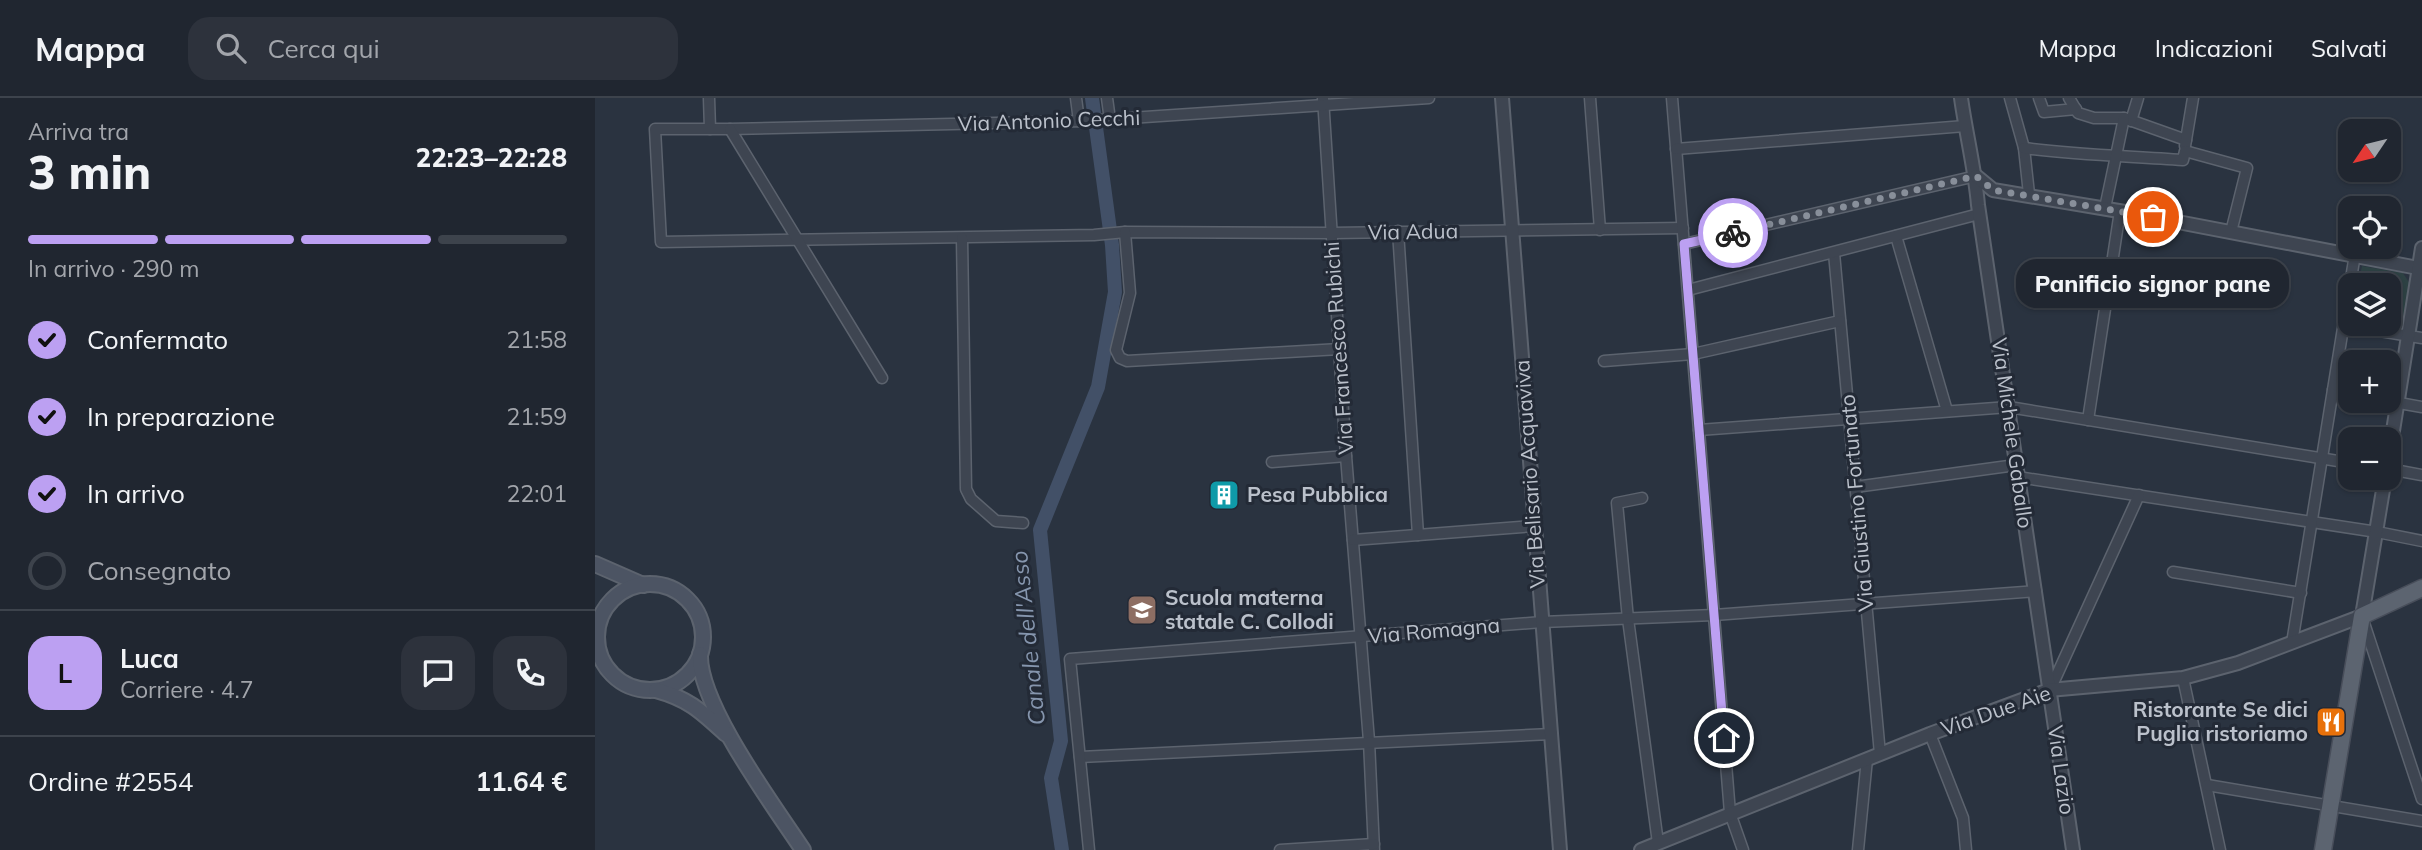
<!DOCTYPE html>
<html lang="it">
<meta charset="utf-8">
<style>
:root{--surface:#202630;--page:#2d323c;--text:#f1f3f6;--muted:#a2a5ab;--line:#3d434c;--accent:#bca0f2}
body{margin:0;font-family:Mulish,sans-serif;background:var(--page);color:var(--text);height:100vh;display:flex;flex-direction:column;font-size:26px;white-space:nowrap}
*{box-sizing:border-box;margin:0}
p{font-size:23px;color:var(--muted)}
.icon{flex:none;width:38px;height:38px;fill:none;stroke:currentColor;stroke-width:2;stroke-linecap:round;stroke-linejoin:round}
.map{position:relative;flex:1;overflow:hidden}
.drawer{display:flex;flex-direction:column;background:var(--surface);width:595px}
.drawer>*{flex:none}
.needle{width:46px;rotate:235deg}
.buttons{position:absolute;left:1743px;top:21px;display:grid;gap:14px}
.buttons a{display:grid;place-items:center;width:63px;height:63px;border-radius:14px;background:var(--surface);box-shadow:0 2px 5px #0004,0 0 0 2px var(--line);font-size:35px}
.pin{position:absolute;display:grid;place-items:center;width:60px;height:60px;color:#fff;margin:-30px;border:4px solid #fff;border-radius:50%;box-shadow:0 2px 7px #0007}
.courier{position:absolute;display:grid;place-items:center;width:70px;height:70px;margin:-35px;border:5px solid #bca0f2;border-radius:50%;background:#fff;color:#222;box-shadow:0 2px 9px #0007}
.bubble{position:absolute;height:49px;border-radius:21px;background:var(--surface);box-shadow:0 2px 5px #0004,0 0 0 2px var(--line);font-size:23px;font-weight:800;line-height:49px;text-align:center}
.head em{font-style:normal;font-weight:800}
.head div{display:flex;flex-direction:column-reverse}
.head{display:flex;align-items:center;justify-content:space-between;height:119px;padding:0 28px}
h1{font-size:46px;font-weight:800;line-height:52px}
.bar{display:grid;grid-template-columns:repeat(4,1fr);gap:10px 7px;align-content:center;height:84px;padding:0 28px}
.bar i{height:9px;border-radius:5px;background:var(--line)}
.bar .active{background:var(--accent)}
.bar p{grid-column:span 4}
.line{display:flex;align-items:center;gap:18px;padding:0 28px;border-top:2px solid var(--line)}
.line div{flex:1}
.round{display:grid;place-items:center;flex:none;width:74px;height:74px;border-radius:21px;background:var(--page)}
ol{padding:0 28px;list-style:none}
li{display:flex;align-items:center;gap:21px;height:77px}
li p{margin-inline-start:auto}
li .icon{padding:7px;border-radius:50%;background:var(--accent);color:#111;stroke-width:4}
li:last-child{color:var(--muted)}
li i{width:38px;height:38px;border:4px solid var(--line);border-radius:50%}
header{display:flex;align-items:center;gap:42px;box-sizing:border-box;height:98px;padding:0 35px;background:var(--surface);border-bottom:2px solid var(--line)}
header strong{font-size:33px}
nav{display:flex;gap:38px;margin-inline-start:auto;font-size:24px}
.search{width:490px;height:63px;background:var(--page);display:flex;align-items:center;gap:18px;box-sizing:border-box;padding:0 24px;border-radius:21px;color:var(--muted);font-size:26px}
main{display:flex;flex:1;min-height:0}
.map>svg:first-child{display:block}
.green{fill:#2d4143}
.lines{fill:none;stroke-linecap:round;stroke-linejoin:round}
.canal{stroke:#425067;stroke-width:14}
.minor-casing{stroke:#5c636e;stroke-width:13}
.tertiary-casing{stroke:#5c636e;stroke-width:16}
.secondary-casing{stroke:#5c636e;stroke-width:18}
.primary-casing{stroke:#484e5a;stroke-width:19}
.minor{stroke:#3e4551;stroke-width:10}
.tertiary{stroke:#3e4551;stroke-width:12}
.secondary{stroke:#4c5463;stroke-width:14}
.primary{stroke:#5c6470;stroke-width:16}
.done{stroke:#888f9a;stroke-width:7;stroke-dasharray:0 12.6}
.route{stroke:#bca0f2;stroke-width:9}
.labels{text-anchor:middle;stroke-width:6;stroke-linejoin:round;paint-order:stroke}
.street-label{font-size:21px;fill:#bbc1cb;stroke:#232a36}
.poi-label{font-size:21px;font-weight:bold;fill:#bbc1cb;stroke:#232a36;text-anchor:start}
.water-label{font-size:23px;font-style:italic;fill:#8696ae;stroke:#232a36}
</style>
<header>
<strong>Mappa</strong>
<div class="search"><svg class="icon" aria-label="search" viewBox="0 0 24 24"><circle cx="10" cy="10" r="6"/><path d="M15 15l6 6"/></svg>Cerca qui</div>
<nav><a>Mappa</a><a>Indicazioni</a><a>Salvati</a></nav>
</header>
<main>
<section class="drawer">
<div class="head"><div><h1>3 min</h1><p>Arriva tra</p></div><em>22:23–22:28</em></div>
<div class="bar"><i class="active"></i><i class="active"></i><i class="active"></i><i></i><p>In arrivo · 290 m</p></div>
<ol>
<li><svg class="icon" aria-label="check" viewBox="0 0 24 24"><path d="M5 12l5 5 9-10"/></svg>Confermato<p>21:58</p></li>
<li><svg class="icon" aria-label="check" viewBox="0 0 24 24"><path d="M5 12l5 5 9-10"/></svg>In preparazione<p>21:59</p></li>
<li><svg class="icon" aria-label="check" viewBox="0 0 24 24"><path d="M5 12l5 5 9-10"/></svg>In arrivo<p>22:01</p></li>
<li><i></i>Consegnato</li>
</ol>
<div class="line" style="height:126px"><b class="round" style="background:var(--accent);color:#111">L</b><div><b>Luca</b><p>Corriere · 4.7</p></div><a class="round"><svg class="icon" aria-label="chat" viewBox="0 0 24 24"><path d="M4 5h16v11H9l-5 4z"/></svg></a><a class="round"><svg class="icon" aria-label="phone" viewBox="0 0 24 24"><path d="M5 4h4l2 5-3 2q2 4 5 5l2-3 5 2v4C11 20 4 13 5 4z"/></svg></a></div>
<div class="line" style="height:91px"><div>Ordine #2554</div><b>11.64 €</b></div>
</section>
<div class="map">
<svg width="1827" height="752" viewBox="0 0 1827 752">
<rect width="100%" height="100%" fill="#2a3340"/>
<polygon class="green" points="1767,168 1808,175 1815,186 1810,219 1801,228 1787,226 1794,226 1794,187 1763,187"/>
<g class="lines">
<polyline class="canal" points="467,752 456,680 466,643 445,432 503,289 520,194 517,147 497,0"/>
<g class="minor-casing">
<g id="minor">
<polyline points="114,0 115,31"/>
<polyline points="481,0 484,23"/>
<polyline points="512,0 515,22"/>
<polyline points="728,0 751,358 774,643 779,752"/>
<polyline points="834,0 490,23 135,31 60,31 66,144 499,137 530,134 737,135 1088,130"/>
<polyline points="995,0 1005,132"/>
<polyline points="1077,0 1135,715 1148,752"/>
<polyline points="1415,0 1429,50 1434,96"/>
<polyline points="1444,0 1449,14 1481,11"/>
<polyline points="1474,0 1483,15 1499,20 1529,20 1591,42"/>
<polyline points="1536,23 1543,0"/>
<polyline points="135,31 287,280"/>
<polyline points="1590,48 1598,0"/>
<path d="M1429 50C1482 57 1535 58 1588 62L1590 53 1652 70 1636 134"/>
<polyline points="1081,51 1370,28"/>
<polyline points="1510,110 1529,20"/>
<polyline points="803,133 823,437"/>
<polyline points="530,134 535,195 521,252 525,260 532,263 745,251"/>
<polyline points="1301,138 1352,313"/>
<polyline points="367,140 371,391 376,401 401,423 428,425"/>
<polyline points="1089,146 1381,78"/>
<polyline points="1239,155 1285,656"/>
<polyline points="1093,192 1384,116"/>
<polyline points="1749,227 1827,240"/>
<polyline points="1009,263 1098,256 1245,223"/>
<polyline points="1738,292 1755,296"/>
<polyline points="1793,303 1827,309"/>
<polyline points="1493,322 1525,113"/>
<polyline points="1104,332 1414,309 1755,365"/>
<polyline points="677,364 751,358"/>
<polyline points="1794,371 1827,377"/>
<polyline points="1423,379 1782,434 1827,443"/>
<polyline points="1260,389 1421,367"/>
<polyline points="1047,400 1022,405 1033,521 1063,745"/>
<polyline points="758,442 939,428"/>
<polyline points="1578,474 1706,495"/>
<polyline points="1768,522 1827,701"/>
<polyline points="1697,545 1760,156"/>
<polyline points="1588,580 1625,752"/>
<polyline points="1455,592 1544,397"/>
<polyline points="1335,636 1368,720 1371,752"/>
<polyline points="485,659 957,636"/>
<polyline points="1612,687 1827,723"/>
<polyline points="494,752 475,561 947,524 1119,517 1441,493"/>
<polyline points="685,752 779,746"/>
<polyline points="1263,752 1272,661"/>
</g>
</g>
<g class="tertiary-casing">
<g id="tertiary">
<polyline points="907,0 965,752"/>
<path d="M1366 0C1371 36 1380 71 1383 107L1478 752"/>
<polyline points="1381,78 1398,92 1536,115 1823,170"/>
<polyline points="1794,358 1827,150"/>
<polyline points="1046,752 1335,636 1454,592 1588,580 1643,565 1767,518 1790,380"/>
</g>
</g>
<g class="secondary-casing">
<g id="secondary">
<polyline points="0,466 48,487"/>
<circle cx="55" cy="539" r="53"/>
<path d="M105 556C103 606 179 708 208 752"/>
<path d="M61 592C94 601 106 613 131 636"/>
</g>
</g>
<g class="primary-casing">
<polyline id="primary" points="1728,752 1767,518 1827,490"/>
</g>
<use href="#minor" class="minor"/>
<use href="#tertiary" class="tertiary"/>
<use href="#secondary" class="secondary"/>
<use href="#primary" class="primary"/>
</g>
<g class="lines">
<polyline class="done" points="1138,135 1381,78 1398,92 1558,119"/>
<polyline class="route" points="1129,640 1089,146 1138,135"/>
</g>
<defs>
<g id="building-square" transform="scale(1.575)"><rect x="-9" y="-9" width="18" height="18" rx="4" fill="#0f9aa8" stroke="#232a36"/><path d="M-4-6H4V6H1V3H-1V6H-4ZM-2.5-4.3h1.7v1.8h-1.7ZM.8-4.3h1.7v1.8H.8ZM-2.5-1h1.7V.8h-1.7ZM.8-1h1.7V.8H.8Z" fill="#fff"/></g>
<g id="school-square" transform="scale(1.575)"><rect x="-9" y="-9" width="18" height="18" rx="4" fill="#8d6e63" stroke="#232a36"/><path d="M0-5L7-2L0 1L-7-2ZM-4 1L0 2.5L4 1V4Q0 6-4 4Z" fill="#fff"/></g>
<g id="restaurant-square" transform="scale(1.575)"><rect x="-9" y="-9" width="18" height="18" rx="4" fill="#e8710a" stroke="#232a36"/><path d="M-5-6h1v4h1v-4h1v4h1v-4h1v5L-1.5 .5V6h-2V.5L-5-1ZM5-6V6H3V1.5H1.5Q1.5-4 5-6Z" fill="#fff"/></g>
</defs>
<g fill-rule="evenodd">
<use href="#building-square" x="629" y="397"/>
<use href="#school-square" x="547" y="512"/>
<use href="#restaurant-square" x="1736" y="624"/>
</g>
<g class="labels">
<g class="street-label">
<text transform="translate(454 23) rotate(-2)" y="7">Via Antonio Cecchi</text>
<text transform="translate(818 134) rotate(-1)" y="7">Via Adua</text>
<text transform="translate(744 250) rotate(-94)" y="7">Via Francesco Rubichi</text>
<text transform="translate(1417 335) rotate(82)" y="7">Via Michele Gaballo</text>
<text transform="translate(935 376) rotate(-94)" y="7">Via Belisario Acquaviva</text>
<text transform="translate(1262 405) rotate(-95)" y="7">Via Giustino Fortunato</text>
<text transform="translate(839 533) rotate(-5)" y="7">Via Romagna</text>
<text transform="translate(1401 613) rotate(-19)" y="7">Via Due Aie</text>
<text transform="translate(1466 672) rotate(82)" y="7">Via Lazio</text>
</g>
<g class="poi-label">
<text x="652" y="404">Pesa Pubblica</text>
<text x="570" y="507">Scuola materna<tspan x="570" dy="24">statale C. Collodi</tspan></text>
<text x="1713" y="619" text-anchor="end">Ristorante Se dici<tspan x="1713" dy="24">Puglia ristoriamo</tspan></text>
</g>
<g class="water-label">
<text transform="translate(433 540) rotate(-96)" y="8">Canale dell'Asso</text>
</g>
</g>
</svg>
<div class="buttons">
<a><svg class="needle" viewBox="-14 -14 28 28"><path d="M0-13l5 13h-10z" fill="#e53935"/><path d="M0 13l5-13h-10z" fill="#a2a5ab"/></svg></a>
<a><svg class="icon" aria-label="locate" viewBox="0 0 24 24"><circle cx="12" cy="12" r="6"/><path d="M12 2v4M12 18v4M2 12h4M18 12h4"/></svg></a>
<a><svg class="icon" aria-label="layers" viewBox="0 0 24 24"><path d="M12 4l9 5-9 5-9-5zM3 14l9 5 9-5"/></svg></a>
<a>+</a>
<a>−</a>
</div>
<div class="pin" style="left:1558px;top:119px;background:#ea580c"><svg class="icon" aria-label="bag" viewBox="0 0 24 24"><path d="M5 8h14l-1 12H6zM9 8a3 3 0 0 1 6 0"/></svg></div>
<div class="pin" style="left:1129px;top:640px;background:#1f2937"><svg class="icon" aria-label="home" viewBox="0 0 24 24"><path d="M3 11l9-7 9 7M6 9v11h12V9"/></svg></div>
<div class="courier" style="left:1138px;top:135px"><svg class="icon" aria-label="bike" viewBox="0 0 24 24"><circle cx="6" cy="16" r="4"/><circle cx="18" cy="16" r="4"/><path d="M6 16l4-8h5l3 8M10 8l3 8H6M13 5h3"/></svg></div>
<div class="bubble" style="left:1421px;top:161px;width:273px">Panificio signor pane</div>
</div>
</main>
